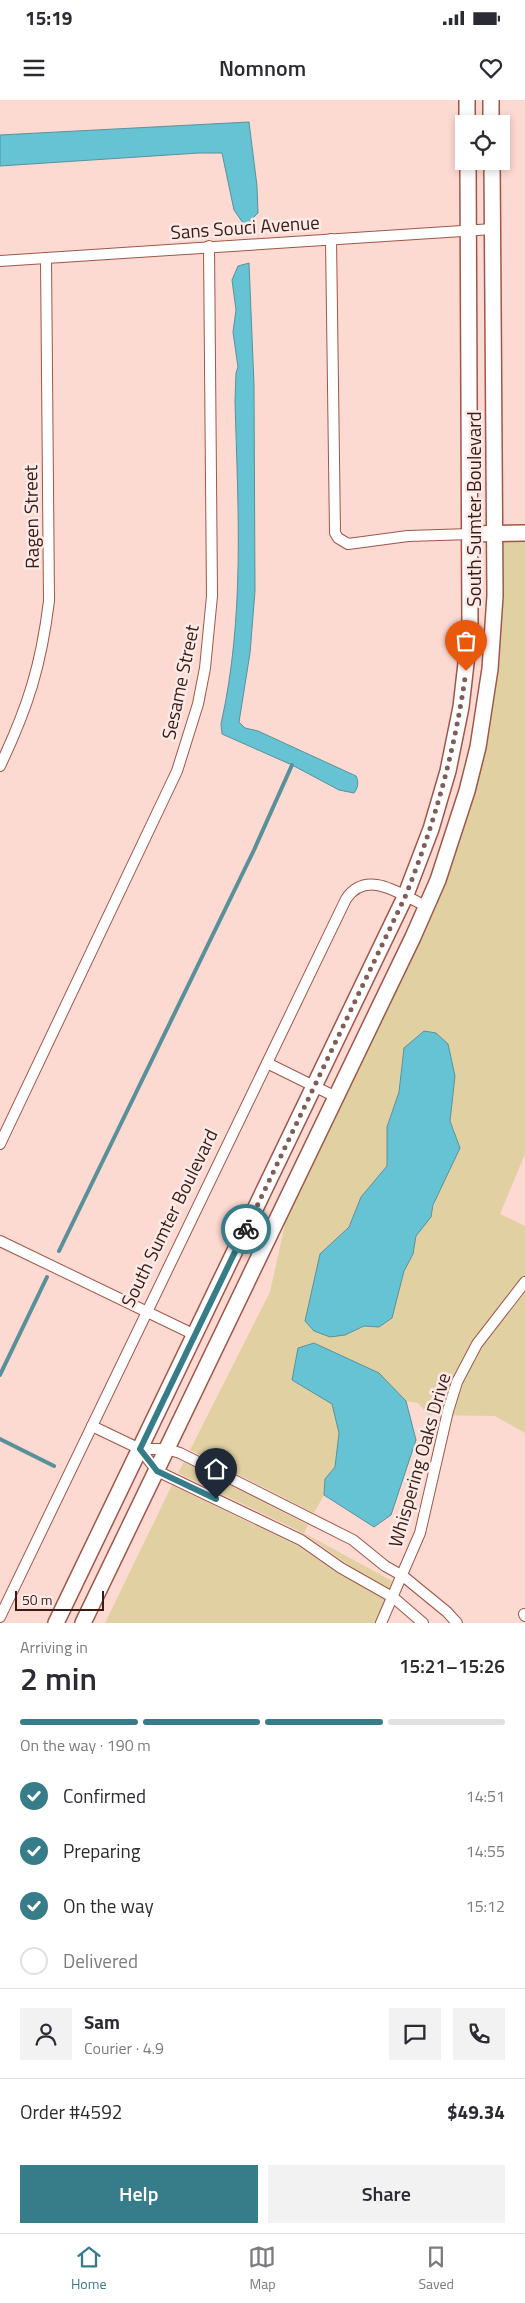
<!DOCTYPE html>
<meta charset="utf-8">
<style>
:root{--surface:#fff;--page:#f2f2f3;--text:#2b2b33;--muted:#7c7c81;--line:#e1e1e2;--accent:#377c89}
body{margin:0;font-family:"Titillium Web",sans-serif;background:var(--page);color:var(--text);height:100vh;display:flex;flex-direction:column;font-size:19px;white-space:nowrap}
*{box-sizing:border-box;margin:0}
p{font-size:16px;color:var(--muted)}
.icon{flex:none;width:28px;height:28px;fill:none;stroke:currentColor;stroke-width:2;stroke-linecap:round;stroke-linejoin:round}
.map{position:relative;height:1523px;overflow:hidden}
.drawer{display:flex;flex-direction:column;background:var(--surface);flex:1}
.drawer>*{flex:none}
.buttons{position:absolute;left:455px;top:15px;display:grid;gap:10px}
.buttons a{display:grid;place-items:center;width:55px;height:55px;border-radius:0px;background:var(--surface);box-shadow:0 2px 8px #0003;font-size:25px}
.scale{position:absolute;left:15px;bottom:12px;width:89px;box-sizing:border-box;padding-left:5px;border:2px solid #3a1b15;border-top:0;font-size:14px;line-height:18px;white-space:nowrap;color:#3a1b15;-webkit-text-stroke:4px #fceae7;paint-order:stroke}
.pin{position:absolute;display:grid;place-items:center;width:42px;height:42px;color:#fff;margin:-51px -21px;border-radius:50% 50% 50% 0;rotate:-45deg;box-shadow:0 0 5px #0007}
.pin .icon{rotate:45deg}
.courier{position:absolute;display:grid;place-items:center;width:50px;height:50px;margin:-25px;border:4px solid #377c89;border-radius:50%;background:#fff;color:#222;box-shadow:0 1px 6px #0007}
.head em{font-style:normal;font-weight:600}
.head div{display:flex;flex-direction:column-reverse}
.head{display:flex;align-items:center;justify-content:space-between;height:85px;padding:0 20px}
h1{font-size:32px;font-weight:600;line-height:38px}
.bar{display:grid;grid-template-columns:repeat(4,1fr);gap:8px 5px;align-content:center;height:60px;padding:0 20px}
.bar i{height:6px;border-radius:4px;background:var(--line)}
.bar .selected{background:var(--accent)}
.bar p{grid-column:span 4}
.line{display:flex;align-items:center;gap:12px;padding:0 20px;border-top:1px solid var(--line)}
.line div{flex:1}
.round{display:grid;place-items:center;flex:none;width:52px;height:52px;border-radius:0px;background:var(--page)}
ol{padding:0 20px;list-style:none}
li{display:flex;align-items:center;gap:15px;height:55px}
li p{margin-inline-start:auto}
li .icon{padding:5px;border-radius:50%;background:var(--accent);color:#fff;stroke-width:4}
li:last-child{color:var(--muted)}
li i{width:28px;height:28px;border:2px solid var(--line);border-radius:50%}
.cta{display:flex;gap:10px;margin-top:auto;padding:10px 20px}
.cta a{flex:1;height:58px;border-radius:0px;background:var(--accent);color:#fff;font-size:20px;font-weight:600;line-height:58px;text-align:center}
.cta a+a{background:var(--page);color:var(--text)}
.status{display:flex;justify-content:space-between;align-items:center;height:35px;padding:0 25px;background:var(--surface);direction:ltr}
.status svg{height:14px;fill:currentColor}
header{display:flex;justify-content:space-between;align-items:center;height:65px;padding:0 20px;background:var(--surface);font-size:22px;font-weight:600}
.tab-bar{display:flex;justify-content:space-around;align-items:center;height:70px;border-top:1px solid var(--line);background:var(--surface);font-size:14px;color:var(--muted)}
.tab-bar a{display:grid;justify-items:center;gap:2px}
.tab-bar .selected{color:var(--accent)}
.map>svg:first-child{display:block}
.green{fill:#e1d1a2;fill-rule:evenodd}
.water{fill:#66c3d4;stroke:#59919b}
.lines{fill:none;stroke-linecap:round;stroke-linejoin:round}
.stream{stroke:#59919b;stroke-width:4}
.street-casing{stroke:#a15649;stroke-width:12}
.secondary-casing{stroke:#a15649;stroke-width:18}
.street{stroke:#fff;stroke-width:10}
.secondary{stroke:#fff;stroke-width:15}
.done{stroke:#7e5e57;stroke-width:5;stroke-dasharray:0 9}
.route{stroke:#377c89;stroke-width:6}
.labels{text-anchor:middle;stroke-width:5;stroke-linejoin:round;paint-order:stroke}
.street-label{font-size:19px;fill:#3a1b15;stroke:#fceae7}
</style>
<div class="status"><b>15:19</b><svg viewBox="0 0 49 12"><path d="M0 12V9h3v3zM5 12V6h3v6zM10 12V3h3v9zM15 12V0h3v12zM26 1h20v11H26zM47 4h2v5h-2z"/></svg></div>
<header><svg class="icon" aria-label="menu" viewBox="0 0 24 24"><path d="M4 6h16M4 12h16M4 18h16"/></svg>Nomnom<svg class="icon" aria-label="heart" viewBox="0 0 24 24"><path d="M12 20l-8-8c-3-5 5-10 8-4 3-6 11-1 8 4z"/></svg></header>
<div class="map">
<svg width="525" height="1523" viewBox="0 0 525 1523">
<rect width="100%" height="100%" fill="#fcd9d1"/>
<g class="green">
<path d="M500 440H525V1054L500 1114 525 1126V1333L495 1316 428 1315 418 1303 406 1301 386 1280 364 1266 314 1243 292 1280 332 1304 339 1333 335 1367 325 1379 324 1395 314 1413 190 1350 270 1192 287 1115 443 783 473 693ZM448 944 455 976 450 1021 455 1031 431 1117 416 1136 413 1154 404 1171 391 1219 371 1227 364 1226 345 1235 314 1231 305 1221 320 1155 349 1126 361 1097 387 1066V1027L399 992 404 948Z"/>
<polygon points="184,1362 308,1425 304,1433 394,1482 376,1523 105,1523 172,1385 298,1446 343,1477 350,1466 303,1433 178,1373"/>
</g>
<g class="water">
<polygon points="249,22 257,86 258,113 245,126 234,110 222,53 199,53 0,66 0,35"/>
<path d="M249 163 254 285 255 491 250 553 239 622 245 628 258 631 356 676C359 682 358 688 354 693L339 690 292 665 222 634 221 624C245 517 238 409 235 301L236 273 238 267 233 232 236 210 232 180 238 166Z"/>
<polygon points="424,931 436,933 448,944 455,976 450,1021 460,1048 433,1105 431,1117 416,1136 413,1154 404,1171 392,1218 379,1227 364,1226 345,1235 330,1237 314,1231 305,1221 320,1154 349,1127 361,1097 387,1066 387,1027 399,992 404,948"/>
<polygon points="314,1243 379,1273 406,1301 416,1340 391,1415 374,1427 324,1395 325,1379 335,1367 339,1333 332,1304 292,1280 298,1248"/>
</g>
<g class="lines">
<g class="stream">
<polyline points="59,1151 254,750 292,665"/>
<polyline points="0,1275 47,1177"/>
<polyline points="0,1339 54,1366"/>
</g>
<g class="street-casing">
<g id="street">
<polyline points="331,139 335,433 338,438 348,444 408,436 470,434"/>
<polyline points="0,161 493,129"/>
<path d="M0 666C28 607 41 566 49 501L46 158"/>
<polyline points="267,963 336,997"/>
<polyline points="0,1044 177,671 198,604 205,568 212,496 209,146"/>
<polyline points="0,1141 195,1235"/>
<polyline points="92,1326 140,1349 167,1349 180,1353 353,1440 385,1466 403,1476 447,1512 457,1523"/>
<polyline points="140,1349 157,1371 301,1440 341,1468 394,1498 423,1523"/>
<polyline points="524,1514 525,1516"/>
<path d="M0 1517 346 799C367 768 401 795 426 806"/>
<polyline points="381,1523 420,1433 448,1311 457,1282 477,1244 525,1182"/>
</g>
</g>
<g class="secondary-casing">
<g id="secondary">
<polyline points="467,0 467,24"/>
<polyline points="491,0 491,24"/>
<polyline points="470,434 525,433"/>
<polyline points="56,1523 405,797 431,729 448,671 461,607 470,528 468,61"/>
<polyline points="83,1523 413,837 438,780 467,691 478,647 490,569 495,496 492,61"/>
</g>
</g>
<use href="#street" class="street"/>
<use href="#secondary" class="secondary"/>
</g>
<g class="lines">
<path class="done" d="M246 1129 405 797C435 723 455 650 466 571"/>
<polyline class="route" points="216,1399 157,1371 140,1349 246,1129"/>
</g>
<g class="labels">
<g class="street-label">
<text transform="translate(245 127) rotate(-4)" y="7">Sans Souci Avenue</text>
<text transform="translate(474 409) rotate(-90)" y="7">South Sumter Boulevard</text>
<text transform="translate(31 417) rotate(-91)" y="7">Ragen Street</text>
<text transform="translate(180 582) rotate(-78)" y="7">Sesame Street</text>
<text transform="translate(169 1118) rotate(-64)" y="7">South Sumter Boulevard</text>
<text transform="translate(419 1360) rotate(-74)" y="7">Whispering Oaks Drive</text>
</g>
</g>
</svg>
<div class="buttons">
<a><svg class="icon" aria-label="locate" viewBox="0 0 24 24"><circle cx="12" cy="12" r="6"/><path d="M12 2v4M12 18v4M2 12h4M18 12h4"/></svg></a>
</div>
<div class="scale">50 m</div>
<div class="pin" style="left:466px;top:571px;background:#ea580c"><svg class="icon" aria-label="bag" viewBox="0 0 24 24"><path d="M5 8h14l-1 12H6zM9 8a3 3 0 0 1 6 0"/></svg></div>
<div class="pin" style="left:216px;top:1399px;background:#1f2937"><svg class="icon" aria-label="home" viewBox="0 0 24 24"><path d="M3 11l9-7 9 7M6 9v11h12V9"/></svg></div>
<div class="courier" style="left:246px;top:1129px"><svg class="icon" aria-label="bike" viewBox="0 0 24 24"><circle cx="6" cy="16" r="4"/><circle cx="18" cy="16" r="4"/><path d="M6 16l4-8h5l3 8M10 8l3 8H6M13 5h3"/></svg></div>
</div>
<section class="drawer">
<div class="head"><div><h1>2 min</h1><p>Arriving in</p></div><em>15:21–15:26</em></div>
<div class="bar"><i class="selected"></i><i class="selected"></i><i class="selected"></i><i></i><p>On the way · 190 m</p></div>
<ol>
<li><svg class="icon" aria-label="check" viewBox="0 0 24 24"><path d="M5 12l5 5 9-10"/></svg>Confirmed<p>14:51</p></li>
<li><svg class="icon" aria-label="check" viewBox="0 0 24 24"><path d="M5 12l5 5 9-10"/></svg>Preparing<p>14:55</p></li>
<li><svg class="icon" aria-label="check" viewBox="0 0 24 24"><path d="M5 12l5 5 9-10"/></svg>On the way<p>15:12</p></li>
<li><i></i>Delivered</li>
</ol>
<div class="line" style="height:90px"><a class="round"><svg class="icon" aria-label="person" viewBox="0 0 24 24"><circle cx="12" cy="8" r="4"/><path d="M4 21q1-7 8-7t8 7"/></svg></a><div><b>Sam</b><p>Courier · 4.9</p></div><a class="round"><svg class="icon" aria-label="chat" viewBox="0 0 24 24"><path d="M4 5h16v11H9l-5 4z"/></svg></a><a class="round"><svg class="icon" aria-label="phone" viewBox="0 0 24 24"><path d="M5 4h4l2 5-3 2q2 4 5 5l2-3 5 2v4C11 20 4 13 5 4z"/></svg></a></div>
<div class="line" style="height:65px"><div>Order #4592</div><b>$49.34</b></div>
<div class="cta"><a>Help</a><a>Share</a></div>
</section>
<nav class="tab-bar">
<a class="selected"><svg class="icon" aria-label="home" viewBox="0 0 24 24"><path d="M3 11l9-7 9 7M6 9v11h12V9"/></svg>Home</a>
<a><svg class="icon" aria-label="map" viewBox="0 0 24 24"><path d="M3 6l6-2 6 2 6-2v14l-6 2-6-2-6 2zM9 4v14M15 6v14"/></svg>Map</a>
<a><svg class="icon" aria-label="saved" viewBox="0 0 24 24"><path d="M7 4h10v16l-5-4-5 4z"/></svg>Saved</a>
</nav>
